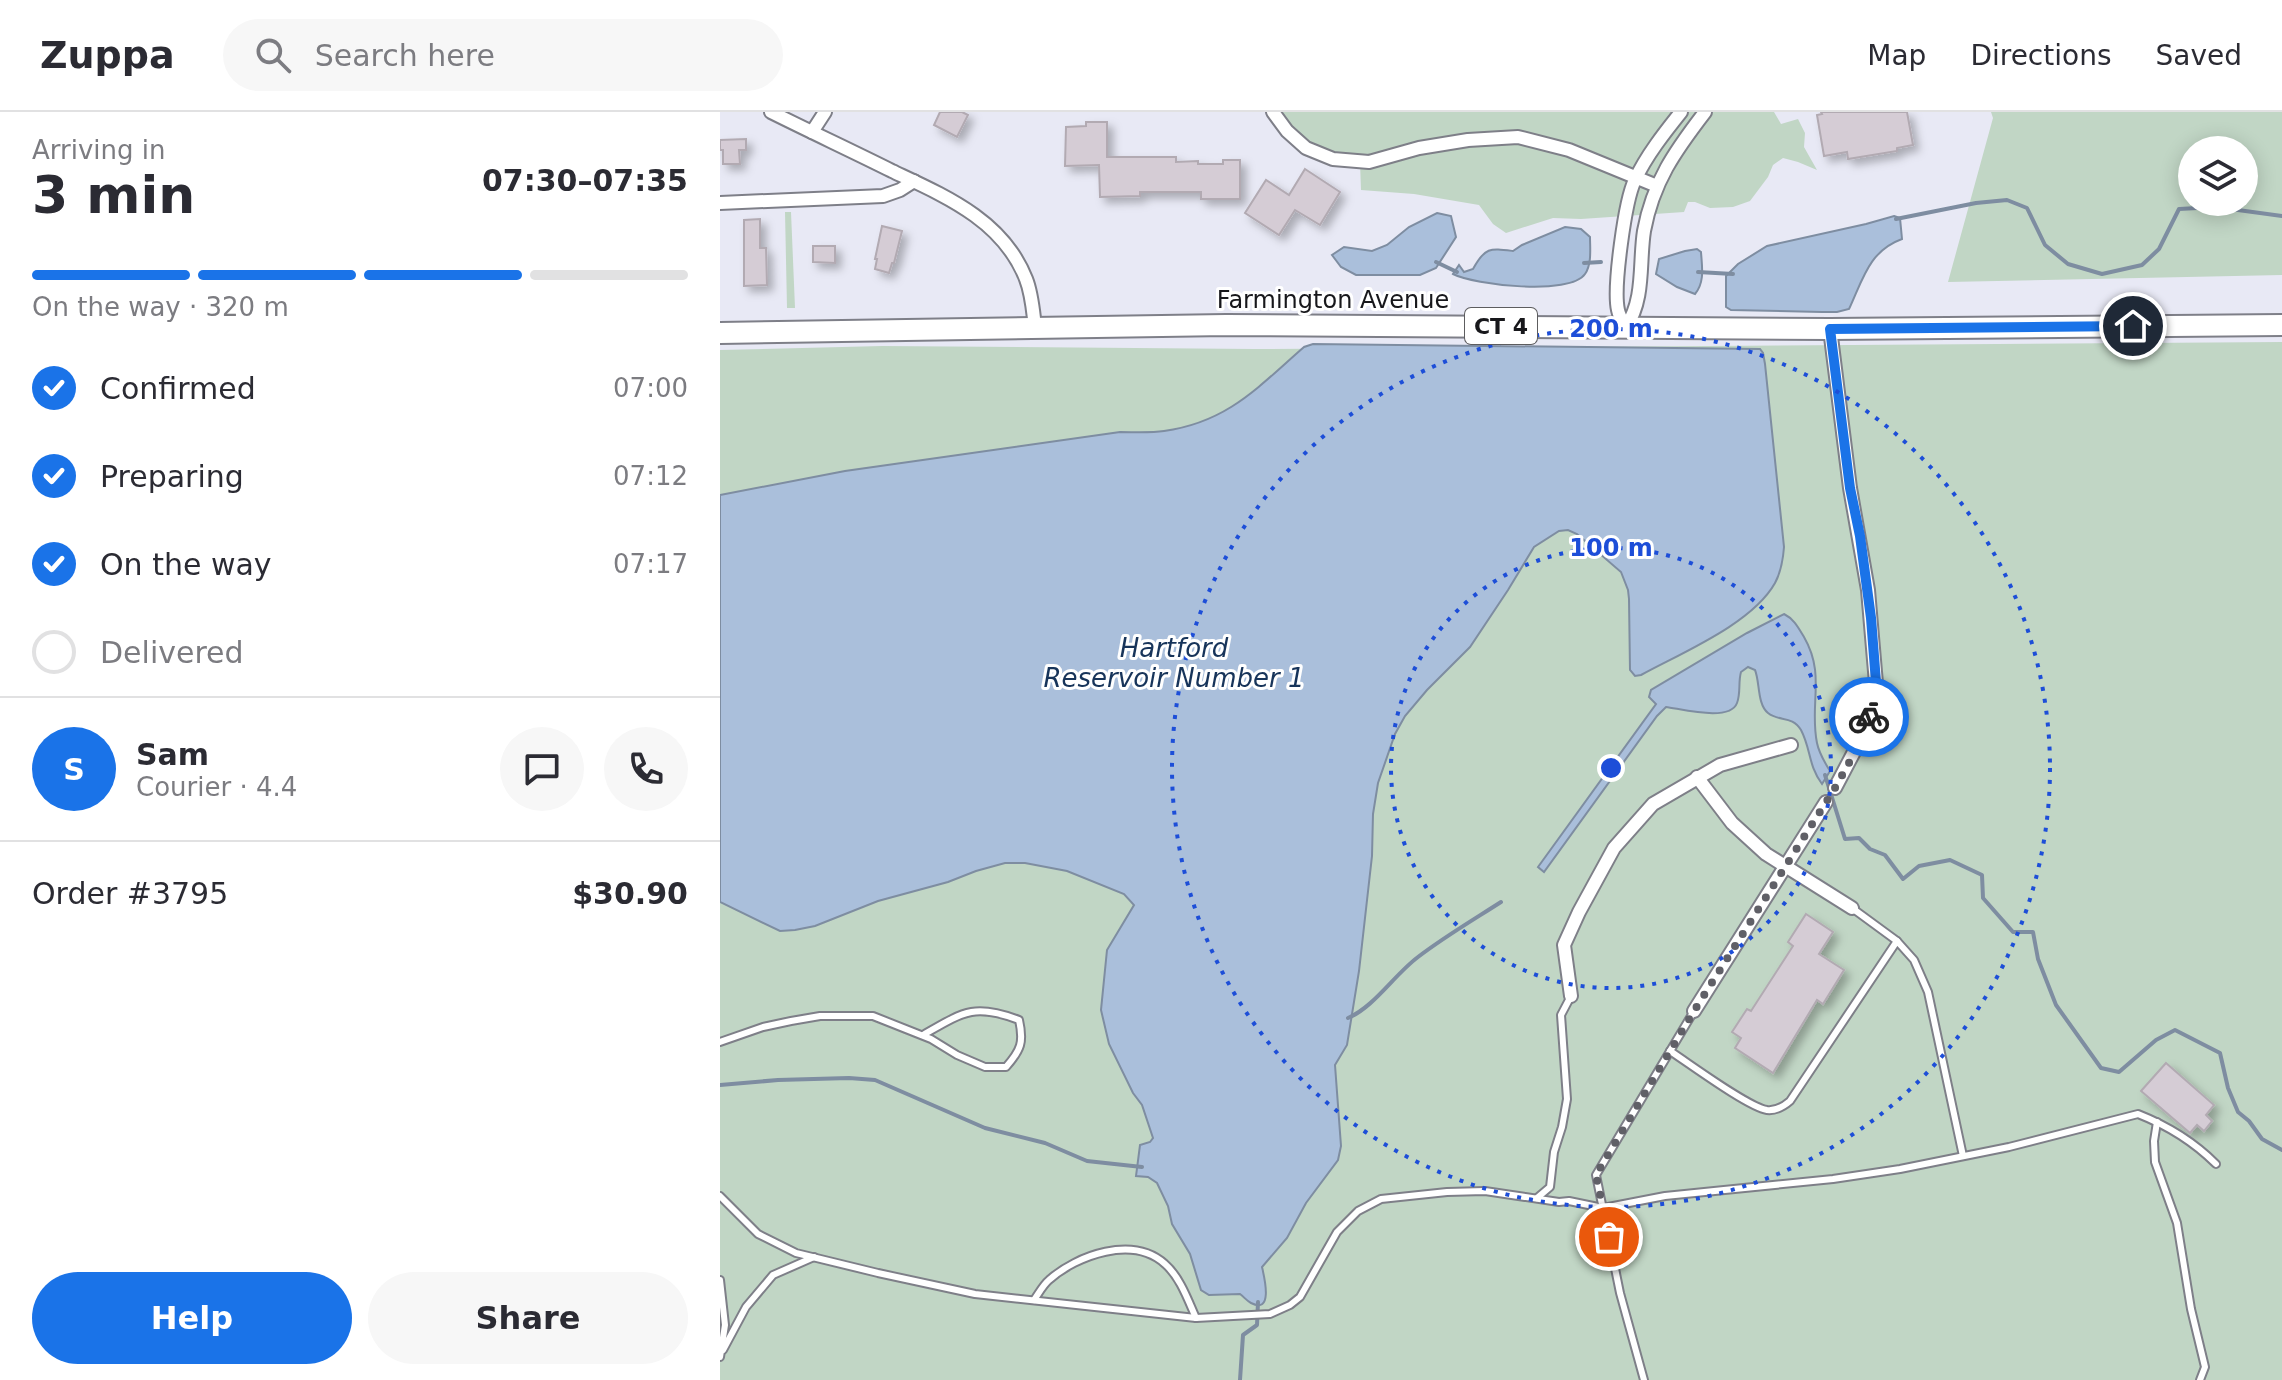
<!DOCTYPE html>
<meta charset="utf-8">
<style>
:root{--surface:#fff;--page:#f7f7f7;--text:#2b2b33;--muted:#7c7c81;--line:#e1e1e2;--accent:#1a73e8}
body{margin:0;font-family:"DejaVu Sans",sans-serif;background:var(--page);color:var(--text);height:100vh;display:flex;flex-direction:column;font-size:30px;white-space:nowrap}
*{box-sizing:border-box;margin:0}
p{font-size:26px;color:var(--muted)}
.icon{flex:none;width:44px;height:44px;fill:none;stroke:currentColor;stroke-width:2;stroke-linecap:round;stroke-linejoin:round}
.map{position:relative;flex:1;overflow:hidden}
.drawer{display:flex;flex-direction:column;background:var(--surface);width:720px}
.drawer>*{flex:none}
.tools{position:absolute;left:1458px;top:24px;display:grid;gap:16px}
.tools a{display:grid;place-items:center;width:80px;height:80px;border-radius:50%;background:var(--surface);box-shadow:0 4px 20px #0003;font-size:40px}
.pin{position:absolute;display:grid;place-items:center;width:68px;height:68px;color:#fff;margin:-34px;border:4px solid #fff;border-radius:50%;box-shadow:0 2px 8px #0007}
.courier{position:absolute;display:grid;place-items:center;width:80px;height:80px;margin:-40px;border:6px solid #1a73e8;border-radius:50%;background:#fff;color:#222;box-shadow:0 2px 10px #0007}
.summary em{font-style:normal;font-weight:700}
.summary div{display:flex;flex-direction:column-reverse}
.summary{display:flex;align-items:center;justify-content:space-between;height:136px;padding:0 32px}
h1{font-size:52px;font-weight:700;line-height:60px}
.bar{display:grid;grid-template-columns:repeat(4,1fr);gap:12px 8px;align-content:center;height:96px;padding:0 32px}
.bar i{height:10px;border-radius:6px;background:var(--line)}
.bar .on{background:var(--accent)}
.bar p{grid-column:span 4}
.line{display:flex;align-items:center;gap:20px;padding:0 32px;border-top:2px solid var(--line)}
.line div{flex:1}
.round{display:grid;place-items:center;flex:none;width:84px;height:84px;border-radius:42px;background:var(--page)}
ol{padding:0 32px;list-style:none}
li{display:flex;align-items:center;gap:24px;height:88px}
li p{margin-inline-start:auto}
li .icon{padding:8px;border-radius:50%;background:var(--accent);color:#fff;stroke-width:4}
li:last-child{color:var(--muted)}
li i{width:44px;height:44px;border:4px solid var(--line);border-radius:50%}
.button{display:flex;gap:16px;margin-top:auto;padding:16px 32px}
.button a{flex:1;height:92px;border-radius:48px;background:var(--accent);color:#fff;font-size:32px;font-weight:700;line-height:92px;text-align:center}
.button a+a{background:var(--page);color:var(--text)}
header{display:flex;align-items:center;gap:48px;box-sizing:border-box;height:112px;padding:0 40px;background:var(--surface);border-bottom:2px solid var(--line)}
header strong{font-size:38px}
nav{display:flex;gap:44px;margin-inline-start:auto;font-size:28px}
.search{width:560px;height:72px;background:var(--page);display:flex;align-items:center;gap:20px;box-sizing:border-box;padding:0 28px;border-radius:44px;color:var(--muted);font-size:30px}
main{display:flex;flex:1;min-height:0}
.map>svg:first-child{display:block}
.green{fill:#c1d6c5;fill-rule:evenodd}
.water{fill:#aabfdb;stroke:#7e8da1;stroke-width:2}
.lines{fill:none;stroke-linecap:round;stroke-linejoin:round}
.stream{stroke:#7e8da1;stroke-width:4}
.building{fill:#d5ccd5;stroke:#b2aab2;stroke-width:2;filter:url(#shadow)}
.lane-casing{stroke:#7e7f88;stroke-width:10}
.street-casing{stroke:#7e7f88;stroke-width:16}
.primary-casing{stroke:#7e7f88;stroke-width:24}
.lane{stroke:#fff;stroke-width:6}
.street{stroke:#fff;stroke-width:12}
.primary{stroke:#fff;stroke-width:20}
.done{stroke:#606067;stroke-width:8;stroke-dasharray:0 14.4}
.route{stroke:#1a73e8;stroke-width:10}
.ring{fill:none;stroke:#1d4ed8;stroke-width:4;stroke-dasharray:4 8}
.labels{text-anchor:middle;stroke-width:6;stroke-linejoin:round;paint-order:stroke}
.shield{fill:#fff;stroke:#5d5d5f;stroke-width:2}
.shield-label{font-size:22px;font-weight:bold;fill:#17171b}
.street-label{font-size:24px;fill:#17171b;stroke:#fff}
.water-label{font-size:26px;font-style:italic;fill:#17345a;stroke:#fff}
.centre{fill:#1d4ed8;stroke:#fff;stroke-width:4}
.ring-label{font-size:24px;text-anchor:middle;font-weight:bold;fill:#1d4ed8;stroke:#fff;stroke-width:6;stroke-linejoin:round;paint-order:stroke}
</style>
<header>
<strong>Zuppa</strong>
<div class="search"><svg class="icon" aria-label="search" viewBox="0 0 24 24"><circle cx="10" cy="10" r="6"/><path d="M15 15l6 6"/></svg>Search here</div>
<nav><a>Map</a><a>Directions</a><a>Saved</a></nav>
</header>
<main>
<section class="drawer">
<div class="summary"><div><h1>3 min</h1><p>Arriving in</p></div><em>07:30–07:35</em></div>
<div class="bar"><i class="on"></i><i class="on"></i><i class="on"></i><i></i><p>On the way · 320 m</p></div>
<ol>
<li><svg class="icon" aria-label="check" viewBox="0 0 24 24"><path d="M5 12l5 5 9-10"/></svg>Confirmed<p>07:00</p></li>
<li><svg class="icon" aria-label="check" viewBox="0 0 24 24"><path d="M5 12l5 5 9-10"/></svg>Preparing<p>07:12</p></li>
<li><svg class="icon" aria-label="check" viewBox="0 0 24 24"><path d="M5 12l5 5 9-10"/></svg>On the way<p>07:17</p></li>
<li><i></i>Delivered</li>
</ol>
<div class="line" style="height:144px"><b class="round" style="background:var(--accent);color:#fff">S</b><div><b>Sam</b><p>Courier · 4.4</p></div><a class="round"><svg class="icon" aria-label="chat" viewBox="0 0 24 24"><path d="M4 5h16v11H9l-5 4z"/></svg></a><a class="round"><svg class="icon" aria-label="phone" viewBox="0 0 24 24"><path d="M5 4h4l2 5-3 2q2 4 5 5l2-3 5 2v4C11 20 4 13 5 4z"/></svg></a></div>
<div class="line" style="height:104px"><div>Order #3795</div><b>$30.90</b></div>
<div class="button"><a>Help</a><a>Share</a></div>
</section>
<div class="map">
<svg width="1562" height="1268" viewBox="0 0 1562 1268">
<defs>
<filter id="shadow"><feDropShadow dx="5.5" dy="5.5" stdDeviation="4" flood-color="#0004"/></filter>
</defs>
<rect width="100%" height="100%" fill="#e8e9f5"/>
<g class="green">
<polygon points="553,0 1054,0 1061,12 1078,7 1085,21 1084,35 1097,58 1078,50 1063,46 1053,53 1048,65 1030,89 1013,95 990,96 975,90 968,90 964,100 861,107 833,106 786,121 773,112 759,93 694,82 641,78 640,50 586,36"/>
<path d="M1271 0H1562V163L1228 170 1273 6ZM1472 38H1524V90H1472Z"/>
<polygon points="65,100 71,100 75,196 67,196"/>
<polygon points="1562,230 1562,1268 0,1268 0,238 162,234 534,237"/>
</g>
<g class="water">
<polygon points="717,101 731,104 736,125 716,156 700,163 636,163 621,155 612,143 624,135 652,139 667,133 689,115"/>
<path d="M1174 104 1180 106 1182 127C1149 139 1143 167 1129 197L1117 200H1102L1011 198 1006 195V164L1018 152 1047 134 1146 112Z"/>
<path d="M845 115 861 117 870 125C870 136 872 152 865 162 850 184 754 173 733 162L739 153 744 160 753 157C765 135 770 136 793 139L802 133Z"/>
<path d="M977 137 981 140C982 155 985 170 975 182L957 175 936 162 939 147 965 139Z"/>
<path d="M593 232 1040 237 1043 241 1045 252 1064 435C1063 448 1061 460 1055 471 1032 512 961 541 921 563L915 564 910 558 909 487 908 478 901 460 857 422 848 418 839 419 814 435 788 478 750 535 707 578 685 604 675 622 658 671 653 702 652 744 639 859 627 933 615 953 621 1034 618 1048 586 1091 567 1126 542 1155C544 1164 554 1203 531 1191 527 1189 524 1185 520 1182L489 1183 481 1178 470 1142 452 1112 448 1094 437 1071 428 1065 416 1064 420 1033 430 1030 433 1026 422 993 413 981 389 932 381 898 387 838 414 793 404 782 347 759 305 751H285L256 759 228 770 158 789 95 814 75 818 60 819 0 790V383L125 359 400 320C415 320 430 321 444 319 508 310 538 275 584 235Z"/>
<path d="M1064 502C1074 507 1078 515 1084 525 1106 563 1089 592 1097 631 1099 641 1105 651 1110 659L1102 672C1088 653 1091 637 1081 618 1072 603 1059 610 1048 601 1037 592 1040 570 1035 558L1028 555 1021 560C1018 570 1021 581 1017 591 1010 610 962 597 946 595L937 604 824 760 818 755 936 592 929 585 931 578 1027 521Z"/>
</g>
<g class="lines">
<g class="stream">
<polyline points="1176,107 1256,91 1287,88 1307,96 1325,133 1348,152 1382,162 1422,153 1439,137 1459,97 1496,95 1562,104"/>
<polyline points="716,150 737,160"/>
<polyline points="864,151 881,150"/>
<polyline points="978,160 1013,162"/>
<polyline points="1105,663 1125,727 1139,726 1150,737 1165,743 1183,767 1199,754 1230,748 1262,763 1263,786 1293,820 1313,820 1318,847 1336,893 1381,956 1399,960 1436,928 1455,918 1500,941 1508,976 1518,1000 1529,1009 1542,1027 1562,1038"/>
<path d="M628 906C654 895 674 863 698 845 724 825 753 808 781 790"/>
<polyline points="0,973 58,968 129,966 155,968 265,1016 325,1031 367,1049 422,1055"/>
<polyline points="520,1268 523,1223 537,1213 538,1190"/>
</g>
</g>
<g class="building">
<polygon points="220,0 242,0 248,3 237,25 214,13"/>
<polygon points="1101,0 1187,0 1193,33 1177,36 1177,39 1128,47 1127,40 1104,44 1097,3 1102,2"/>
<polygon points="366,10 387,10 387,45 456,45 456,50 478,49 478,52 503,52 503,48 520,48 520,87 481,87 481,80 420,80 420,84 380,85 379,53 345,54 346,15 366,14"/>
<polygon points="26,27 26,38 19,38 20,52 3,52 3,38 0,38 0,28"/>
<polygon points="585,57 620,80 600,113 575,98 559,123 525,101 546,68 569,83"/>
<polygon points="40,107 40,136 46,136 47,173 24,174 24,108"/>
<polygon points="162,114 182,119 174,151 172,151 169,161 155,157 157,147 155,147"/>
<polygon points="93,134 115,134 115,151 93,150"/>
<polygon points="1086,802 1113,820 1099,842 1124,858 1103,892 1097,888 1053,961 1015,936 1021,926 1012,920 1027,897 1031,899 1073,834 1068,830"/>
<polygon points="1446,951 1494,993 1486,1003 1492,1009 1484,1019 1477,1013 1470,1021 1421,979"/>
</g>
<g class="lines">
<g class="lane-casing">
<g id="lane">
<polyline points="1132,796 1177,829"/>
<path d="M0 930 43 915 71 909 100 904H153L211 927 237 943 265 955H286C301 938 304 930 299 908 254 891 243 900 203 923"/>
<path d="M950 939C970 952 1028 995 1047 998 1056 999 1063 995 1070 989L1177 829 1194 848 1208 880 1243 1044"/>
<polyline points="1437,1010 1434,1029 1435,1050 1457,1111 1471,1197 1485,1255 1480,1268"/>
<path d="M0 1084 38 1122 76 1141 158 1161 255 1182 476 1206 550 1202 570 1193 580 1185 617 1120 638 1099 661 1087 727 1080 765 1079 839 1090 849 1089 883 1096 945 1084 1113 1067 1180 1057 1289 1035 1418 1002C1446 1013 1474 1030 1496 1052"/>
<polyline points="817,1086 830,1075 834,1040 842,1015 847,987 841,903 851,884"/>
<polyline points="0,1168 5,1213 0,1245"/>
<path d="M314 1188C319 1181 323 1173 329 1168 357 1143 413 1123 445 1152 460 1165 468 1188 476 1206"/>
<polyline points="3,1238 26,1195 53,1163 94,1145"/>
<polyline points="924,1268 900,1181 876,1063 974,899"/>
</g>
</g>
<g class="street-casing">
<g id="street">
<path d="M51 0C91 20 132 39 172 59 225 84 283 108 306 167 312 182 313 199 315 215"/>
<polyline points="553,0 567,19 586,36 613,47 649,50 699,36 748,28 798,25 849,38 937,74"/>
<path d="M961 0C945 20 926 44 915 68 905 88 893 176 898 198 899 204 903 210 906 215 925 187 919 151 924 119 933 70 955 39 985 0"/>
<polyline points="92,20 105,0"/>
<polyline points="0,91 163,84 180,78 194,69"/>
<polyline points="1110,217 1130,376 1148,478 1157,583 1145,619 1115,676"/>
<polyline points="977,665 1012,711 1046,742 1132,796"/>
<polyline points="851,884 844,833 859,800 894,736 933,692 1000,653 1071,633"/>
<polyline points="974,899 1106,690"/>
</g>
</g>
<g class="primary-casing">
<polyline id="primary" points="0,221 506,213 1110,217 1562,213"/>
</g>
<use href="#lane" class="lane"/>
<use href="#street" class="street"/>
<use href="#primary" class="primary"/>
</g>
<g class="lines">
<polyline class="done" points="889,1125 876,1063 974,899 1115,676 1135,640 1149,605"/>
<polyline class="route" points="1149,605 1157,583 1151,506 1140,424 1130,376 1110,217 1413,214"/>
</g>
<g class="ring">
<circle cx="891" cy="656" r="220"/>
<circle cx="891" cy="656" r="439"/>
</g>
<g class="labels">
<rect class="shield" x="745" y="196" width="72" height="36" rx="6"/>
<g class="shield-label">
<text x="781" y="222">CT 4</text>
</g>
<g class="street-label">
<text x="613" y="196">Farmington Avenue</text>
</g>
<g class="water-label">
<text x="454" y="545">Hartford<tspan x="454" dy="30">Reservoir Number 1</tspan></text>
</g>
</g>
<circle cx="891" cy="656" r="12" class="centre"/>
<g class="ring-label">
<text x="891" y="225">200 m</text>
<text x="891" y="444">100 m</text>
</g>
</svg>
<div class="tools">
<a><svg class="icon" aria-label="layers" viewBox="0 0 24 24"><path d="M12 4l9 5-9 5-9-5zM3 14l9 5 9-5"/></svg></a>
</div>
<div class="pin" style="left:889px;top:1125px;background:#ea580c"><svg class="icon" aria-label="bag" viewBox="0 0 24 24"><path d="M5 8h14l-1 12H6zM9 8a3 3 0 0 1 6 0"/></svg></div>
<div class="pin" style="left:1413px;top:214px;background:#1f2937"><svg class="icon" aria-label="home" viewBox="0 0 24 24"><path d="M3 11l9-7 9 7M6 9v11h12V9"/></svg></div>
<div class="courier" style="left:1149px;top:605px"><svg class="icon" aria-label="bike" viewBox="0 0 24 24"><circle cx="6" cy="16" r="4"/><circle cx="18" cy="16" r="4"/><path d="M6 16l4-8h5l3 8M10 8l3 8H6M13 5h3"/></svg></div>
</div>
</main>
